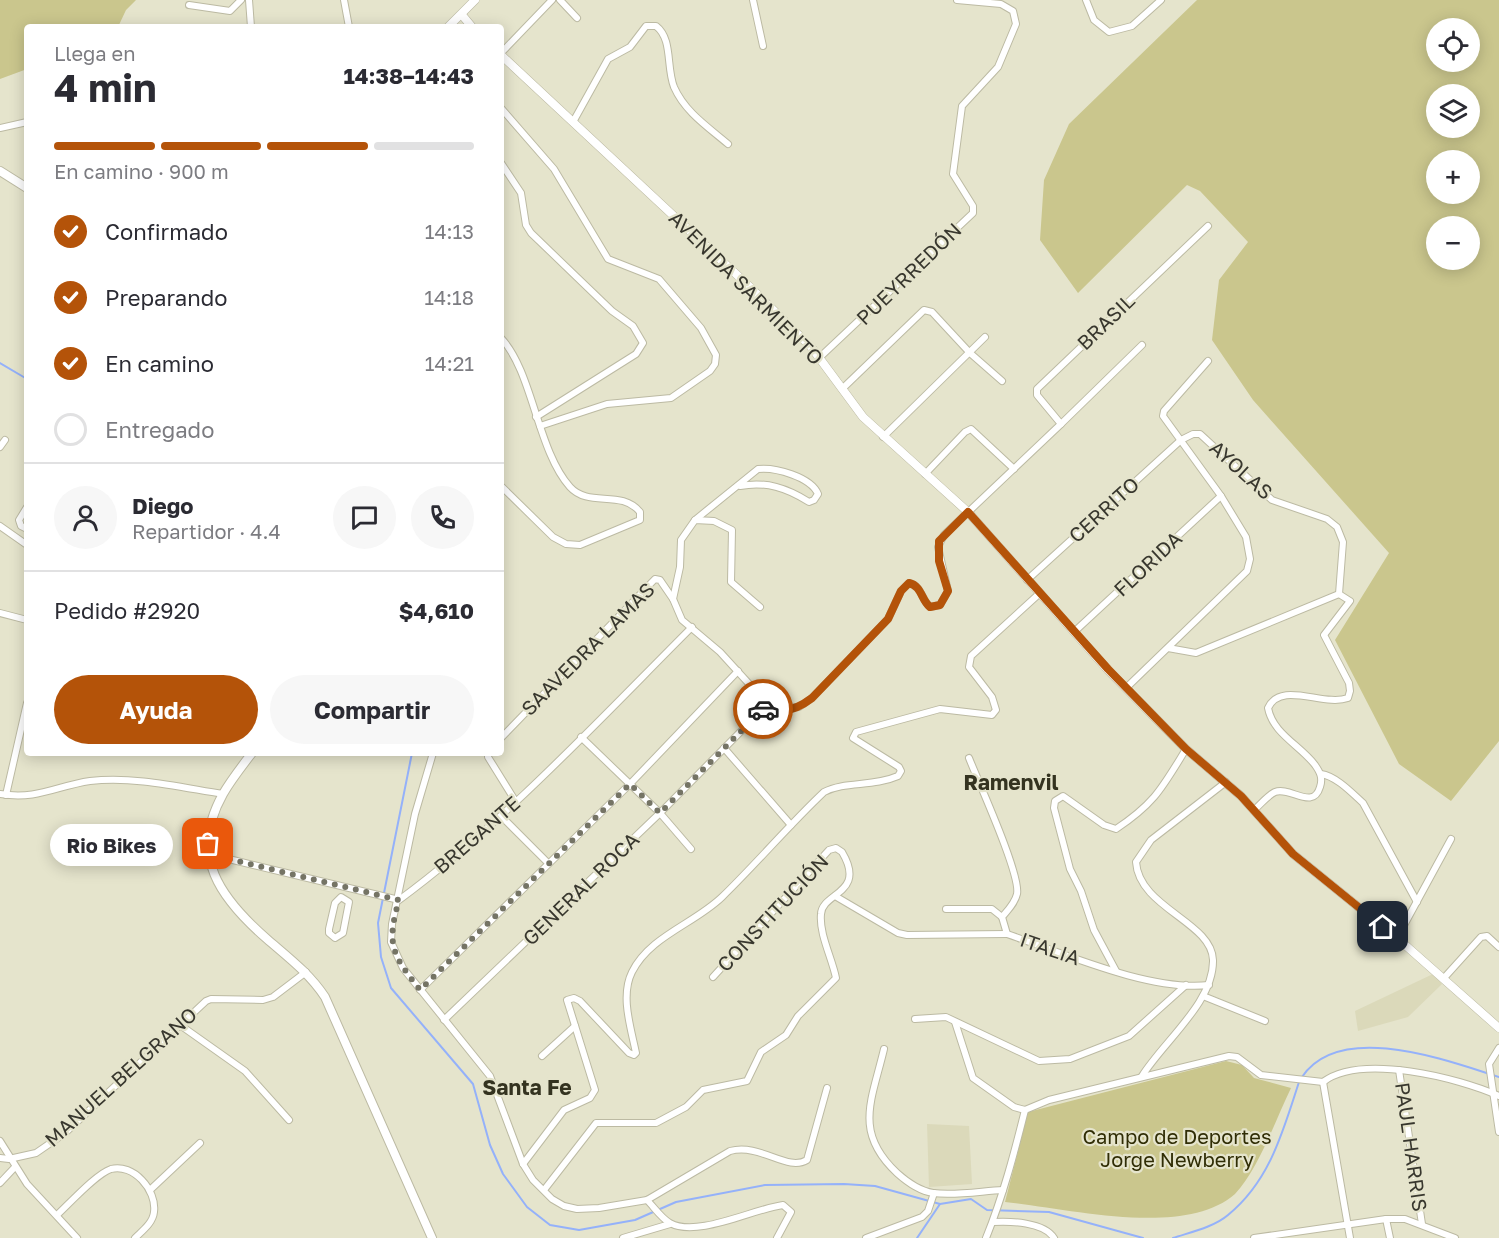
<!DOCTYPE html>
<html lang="es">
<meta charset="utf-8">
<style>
:root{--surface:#fff;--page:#f7f7f7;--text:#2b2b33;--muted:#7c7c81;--line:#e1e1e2;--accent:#b45309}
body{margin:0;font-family:"Golos Text",sans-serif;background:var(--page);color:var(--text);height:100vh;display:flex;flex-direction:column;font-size:22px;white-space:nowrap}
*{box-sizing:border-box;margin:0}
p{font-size:20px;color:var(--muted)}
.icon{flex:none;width:33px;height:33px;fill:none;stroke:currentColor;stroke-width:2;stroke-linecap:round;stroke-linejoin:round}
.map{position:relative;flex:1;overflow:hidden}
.panel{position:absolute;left:24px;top:24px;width:480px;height:732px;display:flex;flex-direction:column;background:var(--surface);border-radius:6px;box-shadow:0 3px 15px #0003}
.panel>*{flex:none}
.buttons{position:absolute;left:1426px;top:18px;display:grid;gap:12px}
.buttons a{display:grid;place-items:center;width:54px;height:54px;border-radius:50%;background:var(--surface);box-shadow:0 3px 15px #0003;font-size:30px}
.pin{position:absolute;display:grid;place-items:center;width:51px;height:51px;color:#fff;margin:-26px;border-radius:12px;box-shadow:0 3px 9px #0006}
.courier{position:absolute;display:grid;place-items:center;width:60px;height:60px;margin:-30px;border:4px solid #b45309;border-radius:50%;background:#fff;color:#222;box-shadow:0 2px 8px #0007}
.bubble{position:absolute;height:42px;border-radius:21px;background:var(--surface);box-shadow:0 3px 15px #0003;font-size:20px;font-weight:700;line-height:42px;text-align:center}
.headline em{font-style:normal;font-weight:700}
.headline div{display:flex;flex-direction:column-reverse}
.headline{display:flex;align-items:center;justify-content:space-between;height:102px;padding:0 30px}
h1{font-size:39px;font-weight:700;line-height:45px}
.bar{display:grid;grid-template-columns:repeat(4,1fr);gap:9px 6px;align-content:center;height:72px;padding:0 30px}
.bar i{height:8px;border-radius:4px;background:var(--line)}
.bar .active{background:var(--accent)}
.bar p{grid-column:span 4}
.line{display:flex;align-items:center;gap:15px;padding:0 30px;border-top:2px solid var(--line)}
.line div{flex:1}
.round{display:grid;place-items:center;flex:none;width:63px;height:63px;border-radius:32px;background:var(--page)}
ol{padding:0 30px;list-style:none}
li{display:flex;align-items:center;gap:18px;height:66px}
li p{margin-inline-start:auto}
li .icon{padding:6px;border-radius:50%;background:var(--accent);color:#fff;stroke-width:4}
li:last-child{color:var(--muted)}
li i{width:33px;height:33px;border:3px solid var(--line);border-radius:50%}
.primary-button{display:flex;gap:12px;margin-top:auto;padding:12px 30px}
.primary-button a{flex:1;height:69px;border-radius:36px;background:var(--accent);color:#fff;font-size:24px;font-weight:700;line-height:69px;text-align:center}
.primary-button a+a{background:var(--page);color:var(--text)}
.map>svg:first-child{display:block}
.built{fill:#dbd9ba}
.green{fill:#cac68d;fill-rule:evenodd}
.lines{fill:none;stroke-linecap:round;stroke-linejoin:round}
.stream{stroke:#94b1fa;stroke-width:2}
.minor-casing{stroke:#bcbaa3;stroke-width:8}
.tertiary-casing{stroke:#bcbaa3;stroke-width:9}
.secondary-casing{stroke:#bcbaa3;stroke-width:10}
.minor{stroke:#fff;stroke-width:6}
.tertiary{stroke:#fff;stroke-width:8}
.secondary{stroke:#fff;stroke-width:8}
.done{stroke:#757465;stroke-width:6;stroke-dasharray:0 10.8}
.route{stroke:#b45309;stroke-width:8}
.labels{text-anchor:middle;stroke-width:4.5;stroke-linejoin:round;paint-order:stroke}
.street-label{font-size:20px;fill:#38372e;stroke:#e5e4cc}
.park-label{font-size:20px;fill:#302d05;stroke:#e5e4cc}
.neighbourhood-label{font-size:21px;font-weight:bold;fill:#343320;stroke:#e5e4cc}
</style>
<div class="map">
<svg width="1499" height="1238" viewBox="0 0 1499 1238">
<rect width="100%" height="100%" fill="#e5e4cc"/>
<g class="built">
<polygon points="1433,974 1442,984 1408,1017 1358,1031 1355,1011"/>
<polygon points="927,1124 969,1126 972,1184 929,1187"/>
</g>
<g class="green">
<polygon points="0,0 136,0 126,10 118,27 27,27 27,69 0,79"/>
<path d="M1197 0H1499V741L1451 801 1399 764 1335 640 1389 553 1253 400 1212 340 1219 280 1248 242 1200 191 1187 185 1078 293 1040 240 1044 180 1069 124ZM1470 28V62H1437V28ZM1470 94V128H1437V94ZM1437 160H1470V194H1437ZM1470 226V260H1437V226Z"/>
<path d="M1226 1061 1242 1065 1254 1078 1291 1088C1275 1121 1259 1168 1235 1194 1185 1238 1071 1209 1005 1202L1028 1112Z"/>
</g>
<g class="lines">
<g class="stream">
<polyline points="0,363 27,379"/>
<polyline points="412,753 378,923 381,957 391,988 473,1084 490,1145 503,1174 527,1207 550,1225 579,1230 635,1220 676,1202 765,1185 844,1184 875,1186 940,1204 971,1199 987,1210 1049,1212 1143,1238"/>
<path d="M1302 1077C1340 1020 1448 1061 1499 1077"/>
<polyline points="917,1238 940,1204"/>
<path d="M1173 1238C1191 1232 1214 1227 1228 1215 1270 1181 1283 1131 1299 1082"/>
</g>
<g class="minor-casing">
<g id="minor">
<polyline points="249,0 251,27"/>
<polyline points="344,0 349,27"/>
<polyline points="560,0 577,18"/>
<polyline points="753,0 763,46"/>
<polyline points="1086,0 1094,20 1109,32 1132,26 1161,0"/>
<polyline points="189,5 230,11 241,0"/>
<polyline points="501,53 552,0"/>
<polyline points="501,108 554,169 608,259 659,279 701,328 716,355 715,364 710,371 671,398 607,404 540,426"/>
<path d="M573 122 608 59 630 47 646 26H656C673 39 666 67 674 87 685 112 708 127 728 144"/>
<polyline points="0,128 27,122"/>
<polyline points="501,163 521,193 526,225 531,233 612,311 633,326 643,343 636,354 536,417"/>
<path d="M501 338C533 372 537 450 570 487 589 508 621 489 640 512V520L580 545 566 544 553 537 501 486"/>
<polyline points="819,358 973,213 973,206 953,174 962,106 998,67 1016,24 1013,11 1001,4 957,0"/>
<polyline points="842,389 924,310 932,312 970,353 1002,381"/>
<polyline points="1061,424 1142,345"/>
<polyline points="883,437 985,337"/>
<polyline points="0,447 5,440"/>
<polyline points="925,474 965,432 971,429 1014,469"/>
<polyline points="27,507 19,520 21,526 27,529"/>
<path d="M695 520 758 469C775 467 811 477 818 494L814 500 809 502C787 488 766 481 740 486"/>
<polyline points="0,526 27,545"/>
<polyline points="1027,580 1181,440 1193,434 1200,434 1272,500 1327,519 1337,527 1343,542 1339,594"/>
<path d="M760 607 731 582 732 530 714 521 695 520 681 540 680 567 673 599 682 620 720 652 772 709 799 707 812 698 888 619 901 591 909 583C922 586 921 599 930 607L940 605 948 591 938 547 944 535 1061 424 1037 395V389L1208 226"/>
<polyline points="0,613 27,620"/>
<polyline points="1074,632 1221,496"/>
<polyline points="1168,648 1196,653 1339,594"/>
<polyline points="1126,688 1247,571 1250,559 1246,537 1221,496 1163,416 1164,411 1208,361"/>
<polyline points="581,737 660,813 691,849"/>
<polyline points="501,738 655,579 660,580 673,599"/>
<polyline points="724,748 791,825"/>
<path d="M433 753 415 814 392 924 391 942 403 968 490 1076 523 1164 533 1180 552 1199 564 1206 577 1209 599 1208 647 1200 730 1151C761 1143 787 1172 807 1160L827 1088"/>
<polyline points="488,753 488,757 516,802"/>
<path d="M969 758C978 781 1021 875 1017 894 1015 903 1008 910 1002 917L1007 934C1063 953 1150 992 1209 985"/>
<path d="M1321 774C1336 776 1352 793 1363 803L1417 902"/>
<path d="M0 794C38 800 56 786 90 781 134 776 179 787 223 794"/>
<polyline points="6,795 27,703"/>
<path d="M1254 810C1260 805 1268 795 1275 792 1290 786 1313 811 1320 787 1323 778 1320 772 1315 765 1300 745 1273 734 1268 708 1281 680 1323 707 1348 698L1350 691 1349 683 1324 635 1350 601 1339 594"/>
<polyline points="501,816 548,863"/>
<path d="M208 854 399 900C506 821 598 721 692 627"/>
<polyline points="835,896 898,933 907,935 1007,934"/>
<polygon points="341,897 349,902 343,933 335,938 329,933 329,929 335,903"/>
<polyline points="946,909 992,909 1002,917"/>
<polyline points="1397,938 1451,839"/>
<path d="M1116 971 1094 930 1081 891 1070 869 1054 808 1055 801 1063 796 1104 825 1116 829C1155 803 1162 788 1186 749"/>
<polyline points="1444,978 1481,937 1487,936 1499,947"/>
<polyline points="420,990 630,784 738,671"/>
<polyline points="1203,996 1265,1021"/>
<polyline points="915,1019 946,1017 1039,1061 1070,1059 1129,1036 1186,985"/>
<polyline points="444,1020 660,813 767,705"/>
<polyline points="955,1022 973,1078 1014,1107 1025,1110"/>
<polyline points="180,1025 245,1071 289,1120"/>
<polyline points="1499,1048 1489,1064 1499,1132"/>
<path d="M884 1049C872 1100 853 1132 897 1173 907 1182 920 1191 933 1193 955 1196 982 1191 1003 1190"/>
<polyline points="542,1056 575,1026"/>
<polyline points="1399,1070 1422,1224"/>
<path d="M1142 1076C1164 1041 1214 1002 1213 960 1212 922 1139 908 1136 862L1151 840 1226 782"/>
<path d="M1323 1082C1361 1053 1459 1078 1499 1096"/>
<polyline points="1323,1082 1350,1238"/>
<polyline points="1025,1110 1049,1100 1229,1056 1237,1057 1261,1075 1323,1082"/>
<polyline points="0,1141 27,1184 77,1238"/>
<polyline points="0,1158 9,1159 36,1153 65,1133 206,1001 211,999 263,1000 273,997 306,972"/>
<path d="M523 1164 564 1110 590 1098 595 1090 567 1000 574 998 580 1001 629 1053 634 1055 636 1053C631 1028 620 996 632 972 650 936 694 924 722 897 757 863 789 825 824 792 845 781 873 787 898 776L901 771 899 767 853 738 856 732 940 709 992 715 996 710 992 697 969 667 971 656 1040 593"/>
<polyline points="0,1183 15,1167"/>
<polyline points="150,1190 200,1143"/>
<path d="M544 1190 596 1123H656L686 1107 703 1090 747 1081 761 1052 786 1035 798 1016 836 978C832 958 819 934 821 914 822 892 867 894 842 852L836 848 829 850 713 977"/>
<path d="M647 1200C654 1207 661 1218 670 1223 697 1238 753 1209 783 1205L791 1212 777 1238"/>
<path d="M57 1215C70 1203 96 1174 111 1169 133 1163 157 1190 154 1212 153 1223 142 1231 135 1238"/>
<polyline points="1386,1219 1390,1238"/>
<path d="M993 1222C1010 1221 1044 1222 1054 1238"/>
<polyline points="623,1238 670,1224"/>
<polyline points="866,1238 922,1217 928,1211 934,1193"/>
<path d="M986 1238C1003 1196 1014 1154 1025 1110"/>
<polyline points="1254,1238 1386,1219 1405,1219 1455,1238"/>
</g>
</g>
<g class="tertiary-casing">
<g id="tertiary">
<polyline points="462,15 472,27"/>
<polyline points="448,27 475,0"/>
<polyline points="501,55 751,288 812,348 863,417 968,512 1108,670 1186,749 1241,796 1293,854 1404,944 1499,1028"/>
</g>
</g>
<g class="secondary-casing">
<g id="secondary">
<polyline points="0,171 27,188"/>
<path d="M252 753C242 766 231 780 223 794 188 856 221 899 267 939 289 958 309 973 325 997L432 1238"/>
</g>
</g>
<use href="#minor" class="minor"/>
<use href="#tertiary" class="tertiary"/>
<use href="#secondary" class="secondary"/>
</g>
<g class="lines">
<path class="done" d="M208 844V854L399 900C386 945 392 954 420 990L630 784 660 813 763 709"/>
<path class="route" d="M763 709 766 705C782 716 799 708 812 698L888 619 901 591 909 583C922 586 921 600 930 607L940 605 948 591 939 561V541L968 512 1108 669 1186 749 1241 796 1293 854 1383 927"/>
</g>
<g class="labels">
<g class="street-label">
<text transform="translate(909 274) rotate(-44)" y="7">PUEYRREDÓN</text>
<text transform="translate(746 288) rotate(45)" y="7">AVENIDA SARMIENTO</text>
<text transform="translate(1106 322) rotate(-44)" y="7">BRASIL</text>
<text transform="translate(1241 470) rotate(42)" y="7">AYOLAS</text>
<text transform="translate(1104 510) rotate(-42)" y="7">CERRITO</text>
<text transform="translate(1148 564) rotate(-43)" y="7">FLORIDA</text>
<text transform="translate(588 649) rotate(-45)" y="7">SAAVEDRA LAMAS</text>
<text transform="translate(477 835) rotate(-41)" y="7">BREGANTE</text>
<text transform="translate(581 889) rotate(-44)" y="7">GENERAL ROCA</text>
<text transform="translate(773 913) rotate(-47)" y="7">CONSTITUCIÓN</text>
<text transform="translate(1050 949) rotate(19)" y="7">ITALIA</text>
<text transform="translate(121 1077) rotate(-42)" y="7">MANUEL BELGRANO</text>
<text transform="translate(1411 1147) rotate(82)" y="7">PAUL HARRIS</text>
</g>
<g class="park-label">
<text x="1177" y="1144">Campo de Deportes<tspan x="1177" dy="23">Jorge Newberry</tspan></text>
</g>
<g class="neighbourhood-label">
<text x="1011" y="790">Ramenvil</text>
<text x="527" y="1095">Santa Fe</text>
</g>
</g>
</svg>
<div class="buttons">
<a><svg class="icon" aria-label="locate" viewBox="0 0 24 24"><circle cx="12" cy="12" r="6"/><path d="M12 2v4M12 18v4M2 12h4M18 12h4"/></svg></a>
<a><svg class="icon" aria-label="layers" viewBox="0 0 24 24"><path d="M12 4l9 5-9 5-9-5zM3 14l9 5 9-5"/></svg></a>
<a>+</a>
<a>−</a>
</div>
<div class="pin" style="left:208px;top:844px;background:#ea580c"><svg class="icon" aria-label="bag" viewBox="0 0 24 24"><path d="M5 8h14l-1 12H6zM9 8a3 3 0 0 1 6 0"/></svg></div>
<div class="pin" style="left:1383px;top:927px;background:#1f2937"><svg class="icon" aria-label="home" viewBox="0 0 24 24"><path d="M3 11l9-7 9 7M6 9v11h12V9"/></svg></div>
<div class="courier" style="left:763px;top:709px"><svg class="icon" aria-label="car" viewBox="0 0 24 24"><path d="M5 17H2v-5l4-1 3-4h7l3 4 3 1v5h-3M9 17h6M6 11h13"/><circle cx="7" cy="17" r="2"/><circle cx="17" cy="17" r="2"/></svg></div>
<div class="bubble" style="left:50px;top:824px;width:123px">Rio Bikes</div>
<section class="panel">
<div class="headline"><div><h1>4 min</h1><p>Llega en</p></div><em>14:38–14:43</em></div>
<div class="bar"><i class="active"></i><i class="active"></i><i class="active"></i><i></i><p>En camino · 900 m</p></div>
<ol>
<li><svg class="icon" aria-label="check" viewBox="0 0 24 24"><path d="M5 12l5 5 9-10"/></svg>Confirmado<p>14:13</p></li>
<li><svg class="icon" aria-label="check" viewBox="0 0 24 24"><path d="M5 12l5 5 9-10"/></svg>Preparando<p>14:18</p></li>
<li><svg class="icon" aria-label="check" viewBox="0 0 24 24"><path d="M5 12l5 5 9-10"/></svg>En camino<p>14:21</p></li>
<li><i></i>Entregado</li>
</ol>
<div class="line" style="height:108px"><a class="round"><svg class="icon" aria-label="person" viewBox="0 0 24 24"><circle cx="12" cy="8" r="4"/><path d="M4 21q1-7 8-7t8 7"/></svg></a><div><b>Diego</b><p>Repartidor · 4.4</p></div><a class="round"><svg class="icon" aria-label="chat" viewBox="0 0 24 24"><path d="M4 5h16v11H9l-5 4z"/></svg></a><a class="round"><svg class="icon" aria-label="phone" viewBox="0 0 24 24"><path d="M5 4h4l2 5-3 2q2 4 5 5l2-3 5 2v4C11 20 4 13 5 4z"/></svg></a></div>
<div class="line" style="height:78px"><div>Pedido #2920</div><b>$4,610</b></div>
<div class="primary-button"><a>Ayuda</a><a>Compartir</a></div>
</section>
</div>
